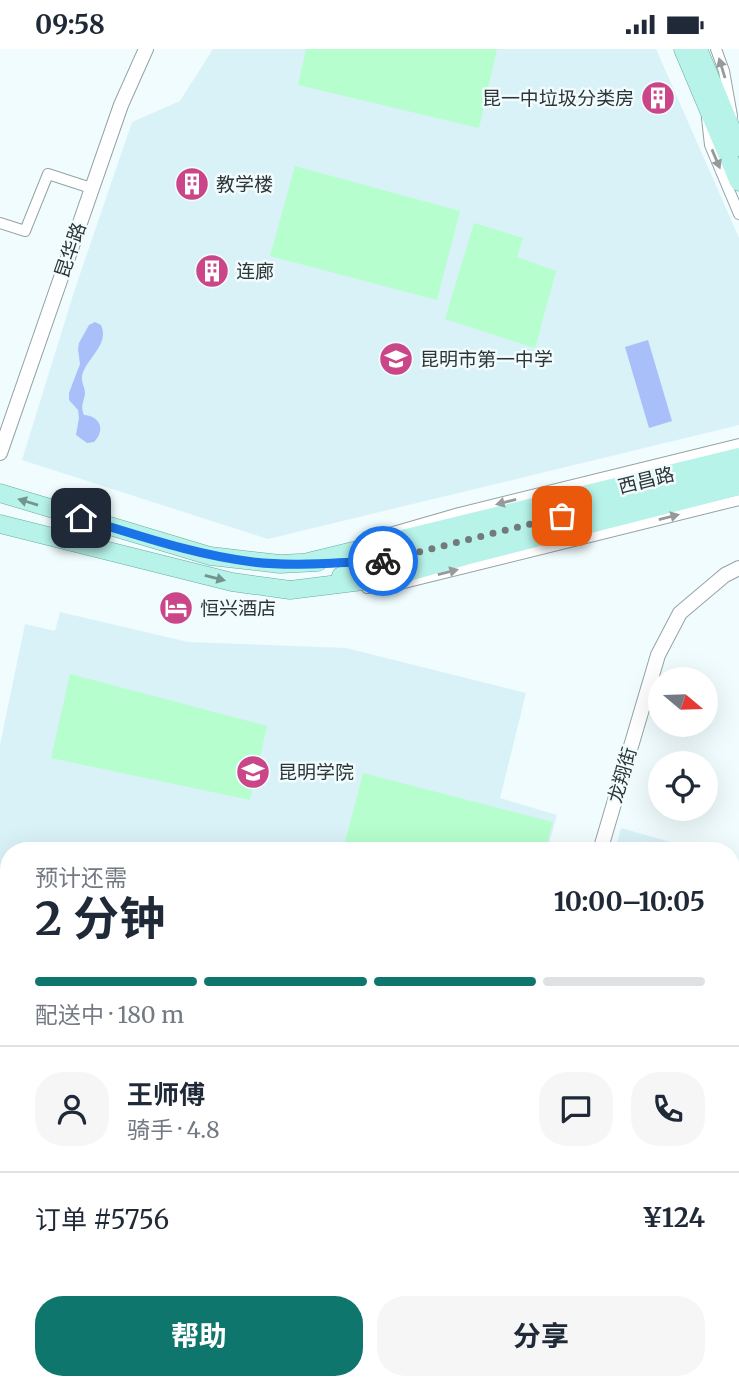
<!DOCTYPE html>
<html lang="zh">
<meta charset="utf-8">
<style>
:root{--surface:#fff;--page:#f6f6f7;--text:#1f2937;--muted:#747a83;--line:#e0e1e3;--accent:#0f766e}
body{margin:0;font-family:Merriweather,"Noto Sans SC",serif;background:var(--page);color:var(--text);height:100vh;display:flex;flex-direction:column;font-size:26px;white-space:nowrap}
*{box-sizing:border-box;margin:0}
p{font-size:23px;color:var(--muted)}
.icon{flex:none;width:38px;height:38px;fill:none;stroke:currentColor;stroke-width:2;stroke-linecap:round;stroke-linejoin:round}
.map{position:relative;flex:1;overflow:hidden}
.side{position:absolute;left:0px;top:793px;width:740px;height:548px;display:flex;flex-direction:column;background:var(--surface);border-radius:28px 28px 0 0;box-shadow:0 7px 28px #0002}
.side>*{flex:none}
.needle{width:46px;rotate:109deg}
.controls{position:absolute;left:648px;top:618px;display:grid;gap:14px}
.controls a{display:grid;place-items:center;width:70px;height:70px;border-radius:50%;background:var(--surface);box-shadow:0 7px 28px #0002;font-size:35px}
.pin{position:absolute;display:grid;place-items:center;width:60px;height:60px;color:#fff;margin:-30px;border-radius:14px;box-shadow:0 4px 10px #0006}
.courier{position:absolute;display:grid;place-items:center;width:70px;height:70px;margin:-35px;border:5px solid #1a73e8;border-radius:50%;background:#fff;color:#222;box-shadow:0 2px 9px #0007}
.summary em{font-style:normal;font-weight:700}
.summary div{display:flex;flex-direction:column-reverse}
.summary{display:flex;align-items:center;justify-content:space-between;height:119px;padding:0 35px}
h1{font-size:46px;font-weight:700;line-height:52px}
.bar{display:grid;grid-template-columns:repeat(4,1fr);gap:10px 7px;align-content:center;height:84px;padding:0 35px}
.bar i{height:9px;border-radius:5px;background:var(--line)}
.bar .on{background:var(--accent)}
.bar p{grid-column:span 4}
.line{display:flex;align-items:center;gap:18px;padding:0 35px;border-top:2px solid var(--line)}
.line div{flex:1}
.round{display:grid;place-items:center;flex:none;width:74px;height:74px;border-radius:28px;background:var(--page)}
.action{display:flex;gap:14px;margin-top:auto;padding:14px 35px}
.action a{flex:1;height:80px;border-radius:28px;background:var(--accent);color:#fff;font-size:28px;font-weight:700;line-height:80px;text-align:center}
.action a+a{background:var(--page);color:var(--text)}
.status{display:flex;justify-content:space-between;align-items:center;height:49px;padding:0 35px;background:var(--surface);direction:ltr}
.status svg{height:19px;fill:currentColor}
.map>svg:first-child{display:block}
.built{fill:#d9f2f7}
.green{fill:#b6fece}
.water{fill:#a8bffa}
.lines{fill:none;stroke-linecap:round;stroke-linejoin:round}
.minor-casing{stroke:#95a3a6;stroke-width:12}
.tertiary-casing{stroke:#95a3a6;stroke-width:16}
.secondary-casing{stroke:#95a3a6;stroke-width:18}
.primary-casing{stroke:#68aba1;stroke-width:19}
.minor{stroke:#fff;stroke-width:10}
.tertiary{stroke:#fff;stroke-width:14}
.secondary{stroke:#fff;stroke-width:16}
.primary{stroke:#b7f3e9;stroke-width:18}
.oneway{fill:#979a9a}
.oneway2{fill:#739490}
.done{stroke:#737a7c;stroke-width:7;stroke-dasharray:0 12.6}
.route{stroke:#1a73e8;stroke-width:9}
.labels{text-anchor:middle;stroke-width:5;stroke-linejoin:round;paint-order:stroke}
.poi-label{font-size:19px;fill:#2f3436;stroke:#f0fcfe;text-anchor:start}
.street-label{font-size:19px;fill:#2f3436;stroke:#f0fcfe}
</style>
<div class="status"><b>09:58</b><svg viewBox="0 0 49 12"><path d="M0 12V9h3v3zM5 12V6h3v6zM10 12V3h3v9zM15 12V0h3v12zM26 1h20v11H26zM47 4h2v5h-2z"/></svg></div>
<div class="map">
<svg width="739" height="1339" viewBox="0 0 739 1339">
<rect width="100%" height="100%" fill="#f0fcfe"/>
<g class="built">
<polygon points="213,0 656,0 739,189 739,376 268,490 22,411 74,243 132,73 180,52"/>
<polygon points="60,563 188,593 346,599 526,644 500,749 557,766 547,801 9,802 9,834 0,832 0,696 25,575 55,582"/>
<polygon points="621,779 698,801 615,801"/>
<polygon points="732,811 739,814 739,983 732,983"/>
<polygon points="732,1187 739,1187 739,1339 632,1339 616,1335 616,1332 732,1332"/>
</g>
<g class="green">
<polygon points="306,0 497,0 479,79 298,36"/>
<polygon points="295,117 460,162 437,251 270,207"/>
<polygon points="474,174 523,189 517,208 556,222 535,299 445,270"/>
<polygon points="70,625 267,677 250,751 51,709"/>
<polygon points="363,724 553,773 545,801 343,801"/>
</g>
<g class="water">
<path d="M95 273 101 276C110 296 86 309 82 327 81 333 85 338 85 344 84 353 80 357 84 366 100 367 106 381 94 393L87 394 76 386 79 369 78 361 69 351V344L80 315 78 300 79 294 89 276Z"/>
<polygon points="648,291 672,372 649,379 625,298"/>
</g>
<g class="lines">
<g class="minor-casing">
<g id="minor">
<polyline points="716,0 724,22 732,67"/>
<polyline points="707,69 710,96 739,165"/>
<polyline points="0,174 25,182 48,125 91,139"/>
<polyline points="362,492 459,464 739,395"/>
<polyline points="367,539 388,538 739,451"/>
<polyline points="0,942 9,942"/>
<polyline points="732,995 739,996"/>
<polyline points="0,1059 5,1033"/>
<polyline points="0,1080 9,1082"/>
<polyline points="0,1307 9,1308"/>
<polyline points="212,1332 282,1339"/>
<polyline points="19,1339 19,1332"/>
</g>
</g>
<g class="tertiary-casing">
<g id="tertiary">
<polyline points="0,404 121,56 146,0"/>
<polyline points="600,802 658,606 680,564 725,526 739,519"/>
<polyline points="0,1026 9,1028"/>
<polyline points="732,1145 739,1144"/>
<polyline points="732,1156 739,1155"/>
<polyline points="481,1339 483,1332"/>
</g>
</g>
<g class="secondary-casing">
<polyline id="secondary" points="0,1038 9,1040"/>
</g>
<g class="primary-casing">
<g id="primary">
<polyline points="683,0 739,133"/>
<polyline points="698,0 739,98"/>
<polyline points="0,444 210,507 280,515 318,513"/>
<polyline points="0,475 232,533 290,541 387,529 465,507 739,437"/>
<polyline points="308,513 739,408"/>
<polyline points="341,527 385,512 739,422"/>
</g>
</g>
<use href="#minor" class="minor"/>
<use href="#tertiary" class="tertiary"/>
<use href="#secondary" class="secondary"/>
<use href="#primary" class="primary"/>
</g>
<defs><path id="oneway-solid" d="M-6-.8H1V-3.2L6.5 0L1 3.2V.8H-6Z" transform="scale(1.75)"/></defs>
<g class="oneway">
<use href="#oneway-solid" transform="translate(722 19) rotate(-107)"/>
<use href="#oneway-solid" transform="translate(716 110) rotate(67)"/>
<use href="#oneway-solid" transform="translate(506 453) rotate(166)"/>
<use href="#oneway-solid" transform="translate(669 468) rotate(-14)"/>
<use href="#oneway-solid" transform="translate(448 523) rotate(-14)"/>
</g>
<g class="oneway2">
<use href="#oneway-solid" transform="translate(28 453) rotate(-163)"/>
<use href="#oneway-solid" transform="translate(215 529) rotate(14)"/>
</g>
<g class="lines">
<polyline class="done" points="383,512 562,467"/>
<path class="route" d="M81 469C138 486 194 506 253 513 296 518 340 513 383 512"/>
</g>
<defs>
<g id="building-disc" transform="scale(1.75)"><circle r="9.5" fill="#cb4688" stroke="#f0fcfe"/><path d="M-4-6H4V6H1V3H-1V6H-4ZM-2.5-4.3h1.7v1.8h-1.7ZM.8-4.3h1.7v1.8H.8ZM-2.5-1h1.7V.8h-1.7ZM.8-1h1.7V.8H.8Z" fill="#fff"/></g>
<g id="school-disc" transform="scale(1.75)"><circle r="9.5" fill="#cb4688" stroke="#f0fcfe"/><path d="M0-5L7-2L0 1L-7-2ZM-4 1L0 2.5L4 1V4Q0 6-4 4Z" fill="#fff"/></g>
<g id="hotel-disc" transform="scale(1.75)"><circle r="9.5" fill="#cb4688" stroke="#f0fcfe"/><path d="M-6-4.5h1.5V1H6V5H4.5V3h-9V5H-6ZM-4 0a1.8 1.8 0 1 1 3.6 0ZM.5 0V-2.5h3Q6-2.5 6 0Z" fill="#fff"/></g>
<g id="university-disc" transform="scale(1.75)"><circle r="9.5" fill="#cb4688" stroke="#f0fcfe"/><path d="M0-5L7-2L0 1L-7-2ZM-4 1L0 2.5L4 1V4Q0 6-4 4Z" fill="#fff"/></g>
</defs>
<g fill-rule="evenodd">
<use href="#building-disc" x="658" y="49"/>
<use href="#building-disc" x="192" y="135"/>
<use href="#building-disc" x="212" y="222"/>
<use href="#school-disc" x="396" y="310"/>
<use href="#hotel-disc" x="176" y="559"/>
<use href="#university-disc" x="253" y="723"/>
</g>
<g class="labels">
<g class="poi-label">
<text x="634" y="56" text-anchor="end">昆一中垃圾分类房</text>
<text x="216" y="142">教学楼</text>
<text x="236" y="229">连廊</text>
<text x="420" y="317">昆明市第一中学</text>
<text x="200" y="566">恒兴酒店</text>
<text x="278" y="730">昆明学院</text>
</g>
<g class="street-label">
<text transform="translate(70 201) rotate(-71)" y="7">昆华路</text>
<text transform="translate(646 431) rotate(-14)" y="7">西昌路</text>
<text transform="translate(622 726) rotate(-74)" y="7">龙翔街</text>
</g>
</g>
</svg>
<div class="controls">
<a><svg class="needle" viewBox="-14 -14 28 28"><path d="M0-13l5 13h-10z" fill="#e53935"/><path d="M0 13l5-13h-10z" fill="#747a83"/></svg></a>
<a><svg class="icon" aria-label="locate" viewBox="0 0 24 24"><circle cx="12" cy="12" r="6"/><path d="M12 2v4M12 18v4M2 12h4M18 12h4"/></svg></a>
</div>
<div class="pin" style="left:562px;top:467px;background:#ea580c"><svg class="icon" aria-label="bag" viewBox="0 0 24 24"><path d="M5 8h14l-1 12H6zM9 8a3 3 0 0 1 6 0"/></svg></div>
<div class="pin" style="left:81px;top:469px;background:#1f2937"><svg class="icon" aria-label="home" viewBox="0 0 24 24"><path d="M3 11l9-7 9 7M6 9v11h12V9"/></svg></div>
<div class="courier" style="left:383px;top:512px"><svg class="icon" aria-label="bike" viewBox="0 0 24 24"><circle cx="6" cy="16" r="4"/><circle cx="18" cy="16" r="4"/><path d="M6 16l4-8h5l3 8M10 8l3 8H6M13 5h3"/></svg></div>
<section class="side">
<div class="summary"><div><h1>2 分钟</h1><p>预计还需</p></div><em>10:00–10:05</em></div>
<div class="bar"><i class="on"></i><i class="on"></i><i class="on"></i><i></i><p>配送中 · 180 m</p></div>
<div class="line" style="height:126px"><a class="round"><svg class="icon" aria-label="person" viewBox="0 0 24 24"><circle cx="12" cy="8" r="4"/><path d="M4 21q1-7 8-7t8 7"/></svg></a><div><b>王师傅</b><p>骑手 · 4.8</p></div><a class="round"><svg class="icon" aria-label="chat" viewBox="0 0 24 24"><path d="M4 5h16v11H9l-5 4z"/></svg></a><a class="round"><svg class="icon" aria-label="phone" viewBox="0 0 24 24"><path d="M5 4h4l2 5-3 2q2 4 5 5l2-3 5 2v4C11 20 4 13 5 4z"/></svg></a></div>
<div class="line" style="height:91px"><div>订单 #5756</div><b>¥124</b></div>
<div class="action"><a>帮助</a><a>分享</a></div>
</section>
</div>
